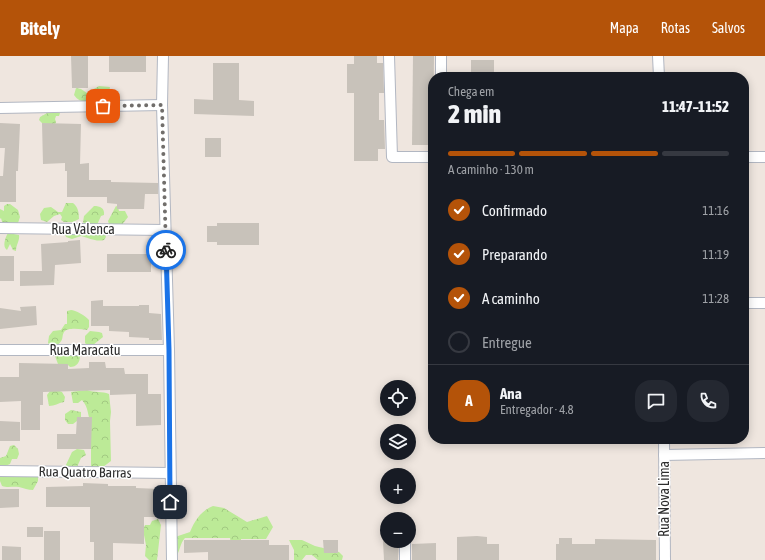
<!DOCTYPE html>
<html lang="pt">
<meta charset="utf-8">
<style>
:root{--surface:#171b24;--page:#242831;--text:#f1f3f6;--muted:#9ea1a6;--line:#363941;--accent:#b45309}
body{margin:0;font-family:"Asap Condensed",sans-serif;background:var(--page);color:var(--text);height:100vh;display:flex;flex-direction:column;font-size:15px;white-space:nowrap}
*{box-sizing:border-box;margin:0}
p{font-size:13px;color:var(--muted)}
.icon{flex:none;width:22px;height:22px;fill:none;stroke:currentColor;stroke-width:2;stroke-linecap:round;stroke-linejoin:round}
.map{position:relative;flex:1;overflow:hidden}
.side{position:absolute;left:428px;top:16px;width:321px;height:372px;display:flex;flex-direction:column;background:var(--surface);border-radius:16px;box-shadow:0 2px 10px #0003}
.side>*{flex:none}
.controls{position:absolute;left:380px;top:324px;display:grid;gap:8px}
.controls a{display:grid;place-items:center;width:36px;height:36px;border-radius:50%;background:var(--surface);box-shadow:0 2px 10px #0003;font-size:20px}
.pin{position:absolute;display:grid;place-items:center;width:34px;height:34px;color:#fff;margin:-17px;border-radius:8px;box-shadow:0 2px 6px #0006}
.courier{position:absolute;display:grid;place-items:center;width:40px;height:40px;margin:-20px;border:3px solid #1a73e8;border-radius:50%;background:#fff;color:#222;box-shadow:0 1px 5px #0007}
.overview em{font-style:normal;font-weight:800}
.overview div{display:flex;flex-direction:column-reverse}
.overview{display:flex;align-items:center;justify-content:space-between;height:68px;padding:0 20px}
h1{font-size:26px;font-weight:800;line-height:30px}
.bar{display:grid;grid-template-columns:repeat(4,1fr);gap:6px 4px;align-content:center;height:48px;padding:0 20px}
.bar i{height:5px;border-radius:3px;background:var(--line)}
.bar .current{background:var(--accent)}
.bar p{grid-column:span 4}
.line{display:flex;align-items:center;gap:10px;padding:0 20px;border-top:1px solid var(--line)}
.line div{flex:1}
.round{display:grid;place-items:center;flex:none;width:42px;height:42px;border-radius:16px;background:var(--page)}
ol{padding:0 20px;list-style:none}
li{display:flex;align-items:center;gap:12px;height:44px}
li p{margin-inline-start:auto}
li .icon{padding:4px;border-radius:50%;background:var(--accent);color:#fff;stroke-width:4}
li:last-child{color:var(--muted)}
li i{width:22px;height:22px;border:2px solid var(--line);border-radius:50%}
header{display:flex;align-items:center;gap:24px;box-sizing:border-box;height:56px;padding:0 20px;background:var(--accent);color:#fff}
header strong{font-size:19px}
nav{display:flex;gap:22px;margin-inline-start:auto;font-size:14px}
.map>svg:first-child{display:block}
.forest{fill:url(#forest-crowns)}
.building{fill:#c8c2ba}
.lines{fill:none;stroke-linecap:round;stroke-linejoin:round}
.street-casing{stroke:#b2b7c2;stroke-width:12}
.street{stroke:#fff;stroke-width:10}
.done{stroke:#716e6b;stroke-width:4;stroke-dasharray:0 7.2}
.route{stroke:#1a73e8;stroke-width:5}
.labels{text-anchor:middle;stroke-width:3;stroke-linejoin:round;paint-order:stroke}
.street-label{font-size:14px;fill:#2d2d2d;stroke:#fff}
</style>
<header>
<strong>Bitely</strong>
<nav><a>Mapa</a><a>Rotas</a><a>Salvos</a></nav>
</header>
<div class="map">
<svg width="765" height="504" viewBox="0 0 765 504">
<defs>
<pattern id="forest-crowns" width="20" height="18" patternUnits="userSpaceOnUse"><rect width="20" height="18" fill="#bcea97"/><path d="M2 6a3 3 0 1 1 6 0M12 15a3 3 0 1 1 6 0" fill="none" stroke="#a2c982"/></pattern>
</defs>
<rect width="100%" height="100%" fill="#efe6df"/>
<g class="forest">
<path d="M99 30 110 31 109 36 105 37 100 47C90 46 80 48 74 39L76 32 81 33 87 37Z"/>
<polygon points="49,56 60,57 59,60 56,60 55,63 56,66 55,69 42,67 39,64 40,61"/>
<path d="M66 147H73C78 151 79 156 79 163L73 166H64L61 164 62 161 60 158 54 160 47 166 41 164 40 158 44 152 51 151 58 156H62Z"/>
<polygon points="7,148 10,148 18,154 20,161 18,167 3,169 1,162 0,163 0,153 4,155 4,150"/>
<path d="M94 150C100 150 105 152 104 159L101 160 97 169H85L83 166 84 160Z"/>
<polygon points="116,150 118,151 119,155 125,155 128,161 121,170 110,171 108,165"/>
<path d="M8 177 19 179C20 185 16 188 16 195L13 194 10 188 7 194C2 191 5 182 8 177Z"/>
<path d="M65 178H105L106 181 104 184C95 186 90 182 81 180L72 183 66 181Z"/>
<path d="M71 254C75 254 86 260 89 264V271L87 274C82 273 67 271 64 276 61 282 65 282 57 290L50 289 48 287 49 280 53 275 61 274 65 268H67V255Z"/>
<polygon points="90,275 99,276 102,277 103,281 93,289 87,289 85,287 85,280"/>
<path d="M77 298 80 300C80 306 77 311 70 311L67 308H58L55 300Z"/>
<path d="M57 334 62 336 65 341 64 346C58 347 55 350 49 350L47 339 50 335Z"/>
<path d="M87 334C95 337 102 335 109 338L111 356 110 365 111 405 103 411 91 412V367C87 358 89 352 82 344L78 347H73L71 336Z"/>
<polygon points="71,354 81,356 81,362 73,368 68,368 65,364 65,358"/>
<polygon points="14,389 18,393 19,398 17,403 12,403 10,408 5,410 0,409 0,402 6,400 10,390"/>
<polygon points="77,393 84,394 86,399 81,402 77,411 68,415 65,411 72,396"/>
<path d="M0 419H38V425L33 434C28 434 24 432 19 431 13 430 8 432 2 430L0 425Z"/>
<path d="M213 450 224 452 247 466 267 460 273 471 266 483H241V494L231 489 230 482H185C180 487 180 495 176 501L172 482 190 476C195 464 201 455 213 450Z"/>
<polygon points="158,463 161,469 157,504 149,504 145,500 146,489 143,474 145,469 150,469 152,465"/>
<polygon points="289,484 302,484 315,490 339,496 343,500 342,504 318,504 312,499 306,499 302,504 294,504 294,494"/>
</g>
<g class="building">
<polygon points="71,0 88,0 88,32 72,32"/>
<rect x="109" y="0" width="37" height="16"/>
<polygon points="354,0 377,0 377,7 383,7 384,37 379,37 379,64 384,64 385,93 378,93 378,105 354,105 354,37 347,37 347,8 354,8"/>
<polygon points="413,0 434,0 433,89 412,89"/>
<rect x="471" y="4" width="23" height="17"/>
<polygon points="213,7 239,7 239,44 254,45 254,60 194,58 194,43 213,44"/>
<polygon points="0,67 20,68 18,115 16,115 16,146 0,146 0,120 3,120 5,92 0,92"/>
<polygon points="42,67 81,68 80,108 89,107 89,124 111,124 111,126 158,127 158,138 145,138 144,153 117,153 117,148 107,147 107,141 67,141 67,115 65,115 65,107 43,108"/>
<rect x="205" y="82" width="16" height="19"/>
<polygon points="217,167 259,167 259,189 217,189 217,186 207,186 207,170 217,170"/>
<polygon points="80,184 81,207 55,209 54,229 20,230 20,215 42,215 41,188 68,186 68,185"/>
<rect x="107" y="198" width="44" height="18"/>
<rect x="0" y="200" width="14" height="25"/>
<polygon points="103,244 103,250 139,250 139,249 149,249 149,257 161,258 162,284 149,284 149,282 129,281 129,276 109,275 109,270 91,270 91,245"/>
<polygon points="36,250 37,269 0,273 0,252 21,255 20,251"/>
<polygon points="89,306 105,306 106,312 124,312 125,318 148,318 148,338 161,338 161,369 136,370 136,338 110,339 110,334 43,336 43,349 40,349 40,374 21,374 21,345 0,346 0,321 19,321 19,307 68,308 68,313 89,312"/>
<polygon points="77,361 92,361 91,393 57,393 57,378 76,378"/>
<polygon points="0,365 20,366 20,385 0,385"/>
<polygon points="83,427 108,428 108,430 136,430 136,432 160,433 160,446 164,446 164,461 144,461 144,488 113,487 113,504 94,504 94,486 90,486 90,451 46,451 46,431 83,430"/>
<polygon points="0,433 19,433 19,451 0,452"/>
<rect x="27" y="471" width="16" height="10"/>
<rect x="44" y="475" width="16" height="29"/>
<polygon points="477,480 487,481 487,488 499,488 499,504 457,504 457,481"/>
<polygon points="559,482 572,482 572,488 595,488 595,483 656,484 656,504 556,504 556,488 559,488"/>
<polygon points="184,484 269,484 269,489 289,489 289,504 208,504 208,496 184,497"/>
<polygon points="323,484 338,484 338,497 324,497"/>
<polygon points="383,485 399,485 398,504 384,504"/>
<polygon points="436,487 436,504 412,504 412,488"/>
<polygon points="2,490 21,491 21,504 2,504"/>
</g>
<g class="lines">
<g class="street-casing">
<g id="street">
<polyline points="163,0 162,49 169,294 172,504"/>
<polyline points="389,0 392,101 433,101"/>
<polyline points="441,0 441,21"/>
<polyline points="658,0 659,21"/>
<polyline points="0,52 162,49"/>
<polyline points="744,101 765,101"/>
<polyline points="0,172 165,174"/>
<polyline points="744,247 765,247"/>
<polyline points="0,294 169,294"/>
<polyline points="664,383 665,504"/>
<polyline points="664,399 765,397"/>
<polyline points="0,415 170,417"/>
<polyline points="405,487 405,504"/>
</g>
</g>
<use href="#street" class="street"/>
</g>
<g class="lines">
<polyline class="done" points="103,50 162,49 166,194"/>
<polyline class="route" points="166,194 169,294 170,446"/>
</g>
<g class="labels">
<g class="street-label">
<text x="83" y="178">Rua Valenca</text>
<text x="85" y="299">Rua Maracatu</text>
<text transform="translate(85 416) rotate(1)" y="5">Rua Quatro Barras</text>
<text transform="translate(664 443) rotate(-90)" y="5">Rua Nova Lima</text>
</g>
</g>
</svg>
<div class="controls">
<a><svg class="icon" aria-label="locate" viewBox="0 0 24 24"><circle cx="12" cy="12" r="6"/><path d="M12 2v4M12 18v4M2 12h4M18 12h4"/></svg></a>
<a><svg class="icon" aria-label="layers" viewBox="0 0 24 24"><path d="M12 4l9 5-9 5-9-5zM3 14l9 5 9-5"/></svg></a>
<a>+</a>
<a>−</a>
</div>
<div class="pin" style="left:103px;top:50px;background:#ea580c"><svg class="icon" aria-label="bag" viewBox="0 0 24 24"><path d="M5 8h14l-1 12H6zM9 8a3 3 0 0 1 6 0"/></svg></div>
<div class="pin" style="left:170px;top:446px;background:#1f2937"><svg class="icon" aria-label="home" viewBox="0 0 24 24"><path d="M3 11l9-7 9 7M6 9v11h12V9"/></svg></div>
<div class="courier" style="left:166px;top:194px"><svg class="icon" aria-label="bike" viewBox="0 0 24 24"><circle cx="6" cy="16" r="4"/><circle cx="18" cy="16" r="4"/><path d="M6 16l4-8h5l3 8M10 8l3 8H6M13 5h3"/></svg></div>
<section class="side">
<div class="overview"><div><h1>2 min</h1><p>Chega em</p></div><em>11:47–11:52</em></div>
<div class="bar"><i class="current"></i><i class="current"></i><i class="current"></i><i></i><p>A caminho · 130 m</p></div>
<ol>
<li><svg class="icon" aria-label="check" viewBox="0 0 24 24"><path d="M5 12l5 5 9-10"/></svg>Confirmado<p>11:16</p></li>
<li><svg class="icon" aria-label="check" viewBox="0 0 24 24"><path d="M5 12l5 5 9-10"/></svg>Preparando<p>11:19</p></li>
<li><svg class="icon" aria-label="check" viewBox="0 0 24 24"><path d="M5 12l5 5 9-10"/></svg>A caminho<p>11:28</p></li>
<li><i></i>Entregue</li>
</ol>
<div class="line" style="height:72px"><b class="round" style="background:var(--accent);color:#fff">A</b><div><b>Ana</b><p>Entregador · 4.8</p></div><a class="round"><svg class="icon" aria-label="chat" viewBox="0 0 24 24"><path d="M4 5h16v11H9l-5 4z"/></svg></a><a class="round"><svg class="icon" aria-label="phone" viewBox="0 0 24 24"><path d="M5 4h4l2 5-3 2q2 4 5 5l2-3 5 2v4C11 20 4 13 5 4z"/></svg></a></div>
</section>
</div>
